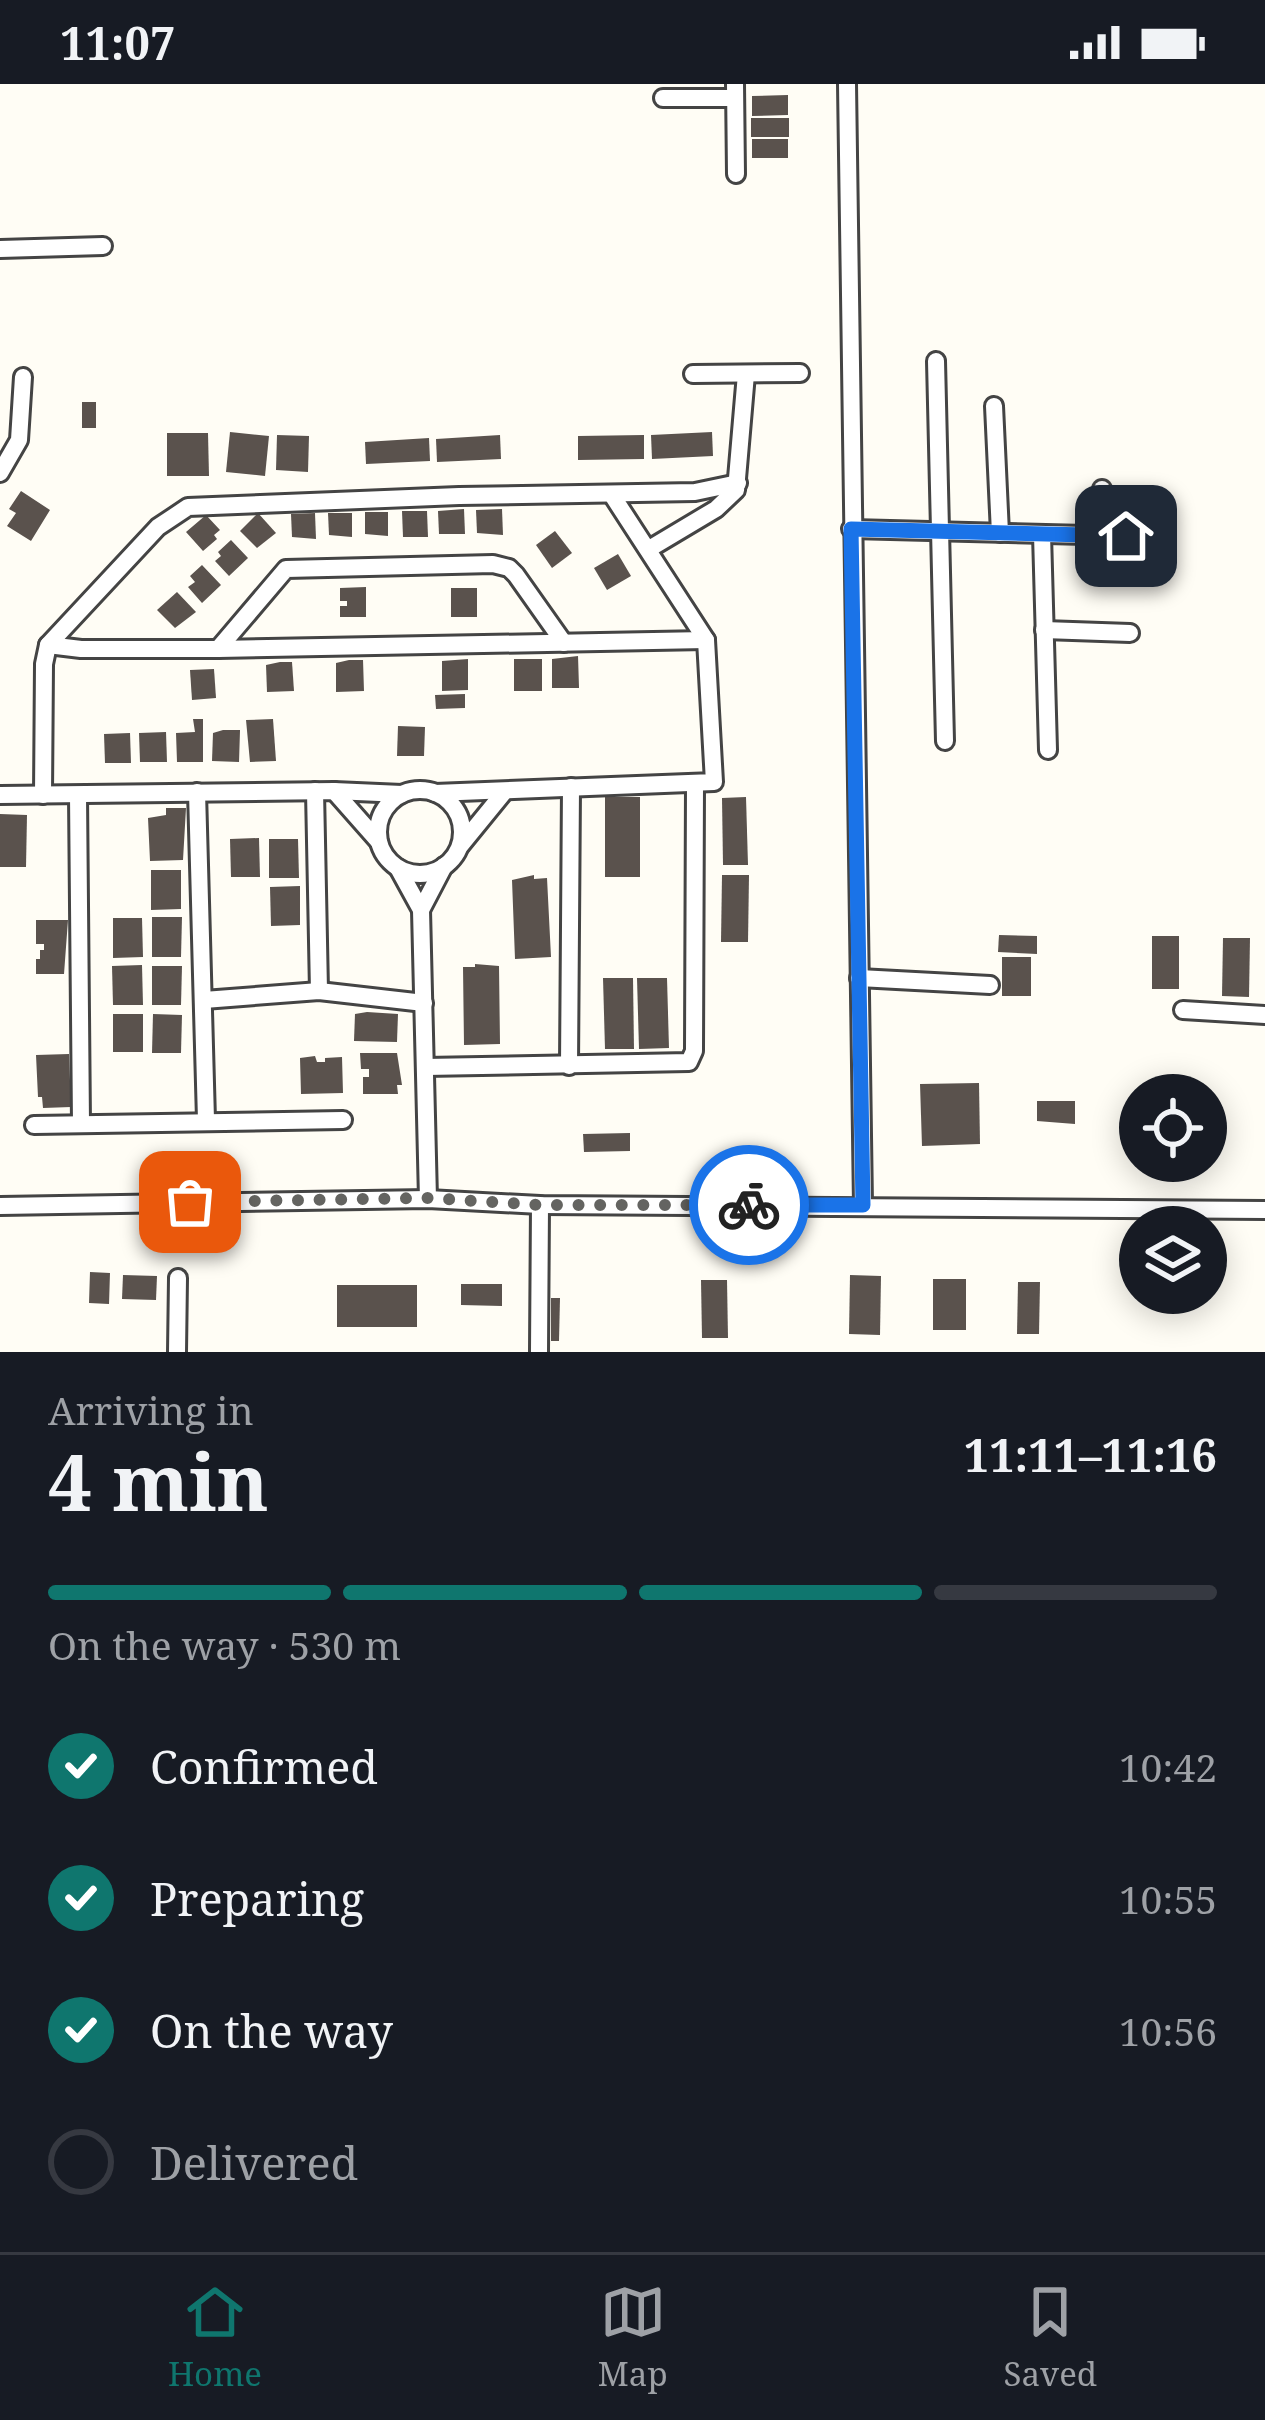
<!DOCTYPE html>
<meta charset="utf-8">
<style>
:root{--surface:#171b24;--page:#242831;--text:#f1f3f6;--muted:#9ea1a6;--line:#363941;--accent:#0f766e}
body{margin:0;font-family:"Noto Serif",serif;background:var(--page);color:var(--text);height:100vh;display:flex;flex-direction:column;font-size:45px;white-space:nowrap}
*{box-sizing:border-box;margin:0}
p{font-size:39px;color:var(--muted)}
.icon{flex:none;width:66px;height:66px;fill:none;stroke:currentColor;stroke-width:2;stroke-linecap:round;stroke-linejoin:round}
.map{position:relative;height:1268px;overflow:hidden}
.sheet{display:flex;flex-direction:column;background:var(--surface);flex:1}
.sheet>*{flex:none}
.controls{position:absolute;left:1119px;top:990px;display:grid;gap:24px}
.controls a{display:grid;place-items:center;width:108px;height:108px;border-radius:50%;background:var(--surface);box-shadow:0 6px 30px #0003;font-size:60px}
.pin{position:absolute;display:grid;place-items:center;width:102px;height:102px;color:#fff;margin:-51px;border-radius:24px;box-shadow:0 6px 18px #0006}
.courier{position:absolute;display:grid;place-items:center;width:120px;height:120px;margin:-60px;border:9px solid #1a73e8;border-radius:50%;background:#fff;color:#222;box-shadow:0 3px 15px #0007}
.head em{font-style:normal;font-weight:700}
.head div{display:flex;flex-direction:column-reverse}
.head{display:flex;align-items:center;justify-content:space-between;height:204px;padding:0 48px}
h1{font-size:78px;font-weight:700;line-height:90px}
.bar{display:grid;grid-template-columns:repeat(4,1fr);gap:18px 12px;align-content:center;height:144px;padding:0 48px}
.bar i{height:15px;border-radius:9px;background:var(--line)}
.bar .active{background:var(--accent)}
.bar p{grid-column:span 4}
ol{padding:0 48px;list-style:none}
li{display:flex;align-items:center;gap:36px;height:132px}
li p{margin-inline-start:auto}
li .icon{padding:12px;border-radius:50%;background:var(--accent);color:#fff;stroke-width:4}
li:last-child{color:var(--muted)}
li i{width:66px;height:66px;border:6px solid var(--line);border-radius:50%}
.status{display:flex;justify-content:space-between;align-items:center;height:84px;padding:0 60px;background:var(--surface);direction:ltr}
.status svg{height:33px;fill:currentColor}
.tabs{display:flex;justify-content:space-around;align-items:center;height:168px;border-top:3px solid var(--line);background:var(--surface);font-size:33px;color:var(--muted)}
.tabs a{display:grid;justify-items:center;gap:6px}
.tabs .active{color:var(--accent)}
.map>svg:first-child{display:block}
.building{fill:#5a524d}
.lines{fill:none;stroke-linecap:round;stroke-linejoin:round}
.minor-casing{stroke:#444;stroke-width:22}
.minor{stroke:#fff;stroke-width:16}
.done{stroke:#646461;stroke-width:12;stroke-dasharray:0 21.6}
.route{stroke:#1a73e8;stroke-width:15}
</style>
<div class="status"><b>11:07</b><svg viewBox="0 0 49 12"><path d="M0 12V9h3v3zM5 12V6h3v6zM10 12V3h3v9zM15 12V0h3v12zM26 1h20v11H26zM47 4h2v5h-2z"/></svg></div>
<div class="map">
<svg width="1265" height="1268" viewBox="0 0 1265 1268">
<rect width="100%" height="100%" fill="#fffdf5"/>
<g class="building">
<polygon points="788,11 788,31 752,32 752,12"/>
<rect x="751" y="34" width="38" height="19"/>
<rect x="752" y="55" width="36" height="19"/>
<rect x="82" y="318" width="14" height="26"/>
<polygon points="230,348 269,352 265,392 226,388"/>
<polygon points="712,348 713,372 652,375 651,351"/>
<polygon points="167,349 208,349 209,392 167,392"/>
<polygon points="277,351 309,352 308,388 276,386"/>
<polygon points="500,351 501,375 437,378 436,355"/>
<polygon points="644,351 644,375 578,376 578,352"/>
<polygon points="429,354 430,377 366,380 365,358"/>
<polygon points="21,407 50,426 31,457 7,442 16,429 9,425"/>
<polygon points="464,425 465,450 439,450 438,427"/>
<polygon points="502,425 503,451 477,449 476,426"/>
<polygon points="402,427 427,427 428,453 403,453"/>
<polygon points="365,428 388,428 388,452 365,450"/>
<polygon points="258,429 276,449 257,464 240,447"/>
<polygon points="315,429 316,455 292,453 291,430"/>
<polygon points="328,429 352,429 352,453 329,451"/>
<polygon points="206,431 220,446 214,451 217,455 203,467 186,448"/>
<polygon points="555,447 572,469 552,484 536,461"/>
<polygon points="231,456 248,474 229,492 215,477 221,472 218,468"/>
<polygon points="618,470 631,492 607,506 594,484"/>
<polygon points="202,481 221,501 202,519 188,503 195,498 190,492"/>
<polygon points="366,503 366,533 340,533 340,522 347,522 347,517 340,517 340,504"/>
<rect x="451" y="504" width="26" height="29"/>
<polygon points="177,508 196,528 175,544 157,526"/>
<polygon points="578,572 579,604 552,604 552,575"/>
<polygon points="468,575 468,606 442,607 442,577"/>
<rect x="514" y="575" width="28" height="32"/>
<polygon points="349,576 363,576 364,607 336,608 336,579"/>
<polygon points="280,578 292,578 294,607 267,608 266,581"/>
<polygon points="214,585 216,614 192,616 190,586"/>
<polygon points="465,610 465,624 436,625 435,611"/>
<polygon points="193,635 203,635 203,678 177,678 176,649 195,648"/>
<polygon points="273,635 276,677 250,678 246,636"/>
<polygon points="398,642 425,643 424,672 397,672"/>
<polygon points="223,646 240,646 239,678 212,677 213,649"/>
<polygon points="166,648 167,678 140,678 139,649"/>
<polygon points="130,649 131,679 105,679 104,650"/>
<rect x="605" y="713" width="35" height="80"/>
<polygon points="746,713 748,781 723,781 722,714"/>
<polygon points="166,724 186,724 183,776 150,777 148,734 166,731"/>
<polygon points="0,730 27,731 26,783 0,783"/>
<polygon points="259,754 260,793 231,793 230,755"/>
<polygon points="269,755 298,755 299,794 269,794"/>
<polygon points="151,786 181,786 181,825 151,826"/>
<polygon points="534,791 534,795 547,794 551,873 515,875 512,796"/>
<polygon points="722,791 749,791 748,858 721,858"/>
<polygon points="300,802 300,841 271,842 270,803"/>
<polygon points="152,833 182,833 181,873 152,873"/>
<polygon points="113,834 142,834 143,873 113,874"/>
<polygon points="36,836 68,836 64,890 36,890 36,875 40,875 40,866 44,866 44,860 36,860"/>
<polygon points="999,851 1037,852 1037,870 998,868"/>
<rect x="1152" y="852" width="27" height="53"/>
<polygon points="1223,854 1250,854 1249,913 1222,912"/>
<rect x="1002" y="873" width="29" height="39"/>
<polygon points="475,880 499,882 500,960 464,961 463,883 475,883"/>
<polygon points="142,881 143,921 113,921 112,882"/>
<polygon points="152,882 182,882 181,921 152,921"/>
<polygon points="603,894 633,894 634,965 605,965"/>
<polygon points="637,894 667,894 669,964 639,965"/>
<polygon points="367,928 398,930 397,958 354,957 355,930"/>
<rect x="113" y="930" width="30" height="38"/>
<polygon points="153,930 182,931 181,969 152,969"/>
<polygon points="360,969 397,969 402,1001 397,1001 398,1010 363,1010 363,993 369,993 369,985 361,985"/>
<polygon points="69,970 71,1023 43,1024 42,1013 38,1013 36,971"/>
<polygon points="315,972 317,978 325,978 325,974 342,973 343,1009 301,1010 300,974"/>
<polygon points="979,999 980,1060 922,1062 920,1000"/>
<polygon points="1037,1017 1075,1017 1075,1040 1037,1037"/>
<polygon points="630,1049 630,1067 584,1068 583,1050"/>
<polygon points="90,1188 110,1189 109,1220 89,1219"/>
<polygon points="123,1191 157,1192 156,1216 122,1215"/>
<polygon points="850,1191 881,1192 880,1251 849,1250"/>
<rect x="933" y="1195" width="33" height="51"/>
<polygon points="701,1196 727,1196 728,1254 702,1254"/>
<polygon points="1018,1198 1040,1198 1039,1250 1017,1250"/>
<polygon points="461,1200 502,1200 502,1222 461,1221"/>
<rect x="337" y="1201" width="80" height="42"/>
<polygon points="551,1214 560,1214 559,1257 551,1257"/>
</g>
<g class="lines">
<g class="minor-casing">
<g id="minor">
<polyline points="735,0 736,90"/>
<polyline points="847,0 863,1121"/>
<polyline points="663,14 735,14"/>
<polyline points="0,165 103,162"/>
<polyline points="936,277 945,657"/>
<polyline points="693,290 800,289"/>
<polyline points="994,322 1000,449"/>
<polyline points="0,389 19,356 23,293"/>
<polyline points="1102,405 1102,452"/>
<polyline points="851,445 1126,452"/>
<polyline points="1042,450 1048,666"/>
<polyline points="649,465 716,425 736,406 746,290"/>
<polyline points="1044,546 1130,549"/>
<polyline points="48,561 81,565 218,565 706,556"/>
<polyline points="218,565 286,485 493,480 509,484 516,491 564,559"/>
<circle cx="420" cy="748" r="42"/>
<polyline points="315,707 319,907"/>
<polyline points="334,707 379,758"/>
<polyline points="197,708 206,1036"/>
<polyline points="435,709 714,698 706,556 612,411"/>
<polyline points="0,711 334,707 402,710"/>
<polyline points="43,711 44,580 48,561 158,443 188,423 459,412 695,408 738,399"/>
<polyline points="78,711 81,1040"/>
<polyline points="461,761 505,707"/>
<polyline points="398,784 421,826 428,1115"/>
<polyline points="421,826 444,782"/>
<polyline points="859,894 990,901"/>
<polyline points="204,916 319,907 424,919"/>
<polyline points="1183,926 1265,931"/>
<polyline points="569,982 571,703"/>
<polyline points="425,983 689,978 694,967 695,702"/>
<polyline points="34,1041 343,1036"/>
<polyline points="0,1122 428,1115 540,1121 1265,1126"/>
<polyline points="177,1268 178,1194"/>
<polyline points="539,1268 540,1121"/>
</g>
</g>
<use href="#minor" class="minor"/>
</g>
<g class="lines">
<polyline class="done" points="190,1118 428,1114 540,1121 749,1121"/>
<polyline class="route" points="749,1121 863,1121 851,445 1126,452"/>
</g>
</svg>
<div class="controls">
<a><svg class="icon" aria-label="locate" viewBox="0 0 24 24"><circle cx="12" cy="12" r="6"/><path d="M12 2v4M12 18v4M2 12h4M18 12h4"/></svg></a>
<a><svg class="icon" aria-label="layers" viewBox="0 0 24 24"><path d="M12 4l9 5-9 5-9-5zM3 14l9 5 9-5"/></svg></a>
</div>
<div class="pin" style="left:190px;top:1118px;background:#ea580c"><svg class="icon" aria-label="bag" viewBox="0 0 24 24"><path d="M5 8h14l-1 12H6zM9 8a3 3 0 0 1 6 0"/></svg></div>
<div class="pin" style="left:1126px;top:452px;background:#1f2937"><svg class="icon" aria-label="home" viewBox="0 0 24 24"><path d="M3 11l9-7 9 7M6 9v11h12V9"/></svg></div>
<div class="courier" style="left:749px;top:1121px"><svg class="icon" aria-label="bike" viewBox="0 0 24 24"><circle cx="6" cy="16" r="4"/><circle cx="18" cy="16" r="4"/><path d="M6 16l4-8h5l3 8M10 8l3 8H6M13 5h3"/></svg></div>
</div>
<section class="sheet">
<div class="head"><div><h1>4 min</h1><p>Arriving in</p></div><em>11:11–11:16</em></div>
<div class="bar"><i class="active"></i><i class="active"></i><i class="active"></i><i></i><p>On the way · 530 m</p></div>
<ol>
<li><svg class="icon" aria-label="check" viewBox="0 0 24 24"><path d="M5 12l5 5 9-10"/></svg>Confirmed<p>10:42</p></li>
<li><svg class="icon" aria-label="check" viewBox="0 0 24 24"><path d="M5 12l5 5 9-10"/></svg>Preparing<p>10:55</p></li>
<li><svg class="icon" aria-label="check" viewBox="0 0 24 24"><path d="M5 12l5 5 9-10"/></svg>On the way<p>10:56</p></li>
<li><i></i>Delivered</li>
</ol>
</section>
<nav class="tabs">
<a class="active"><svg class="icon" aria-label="home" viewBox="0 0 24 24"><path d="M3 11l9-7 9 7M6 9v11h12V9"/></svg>Home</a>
<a><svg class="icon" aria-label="map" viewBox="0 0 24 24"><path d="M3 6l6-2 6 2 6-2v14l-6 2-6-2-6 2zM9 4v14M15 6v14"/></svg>Map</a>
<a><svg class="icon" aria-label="saved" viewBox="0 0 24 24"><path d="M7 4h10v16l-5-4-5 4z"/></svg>Saved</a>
</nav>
